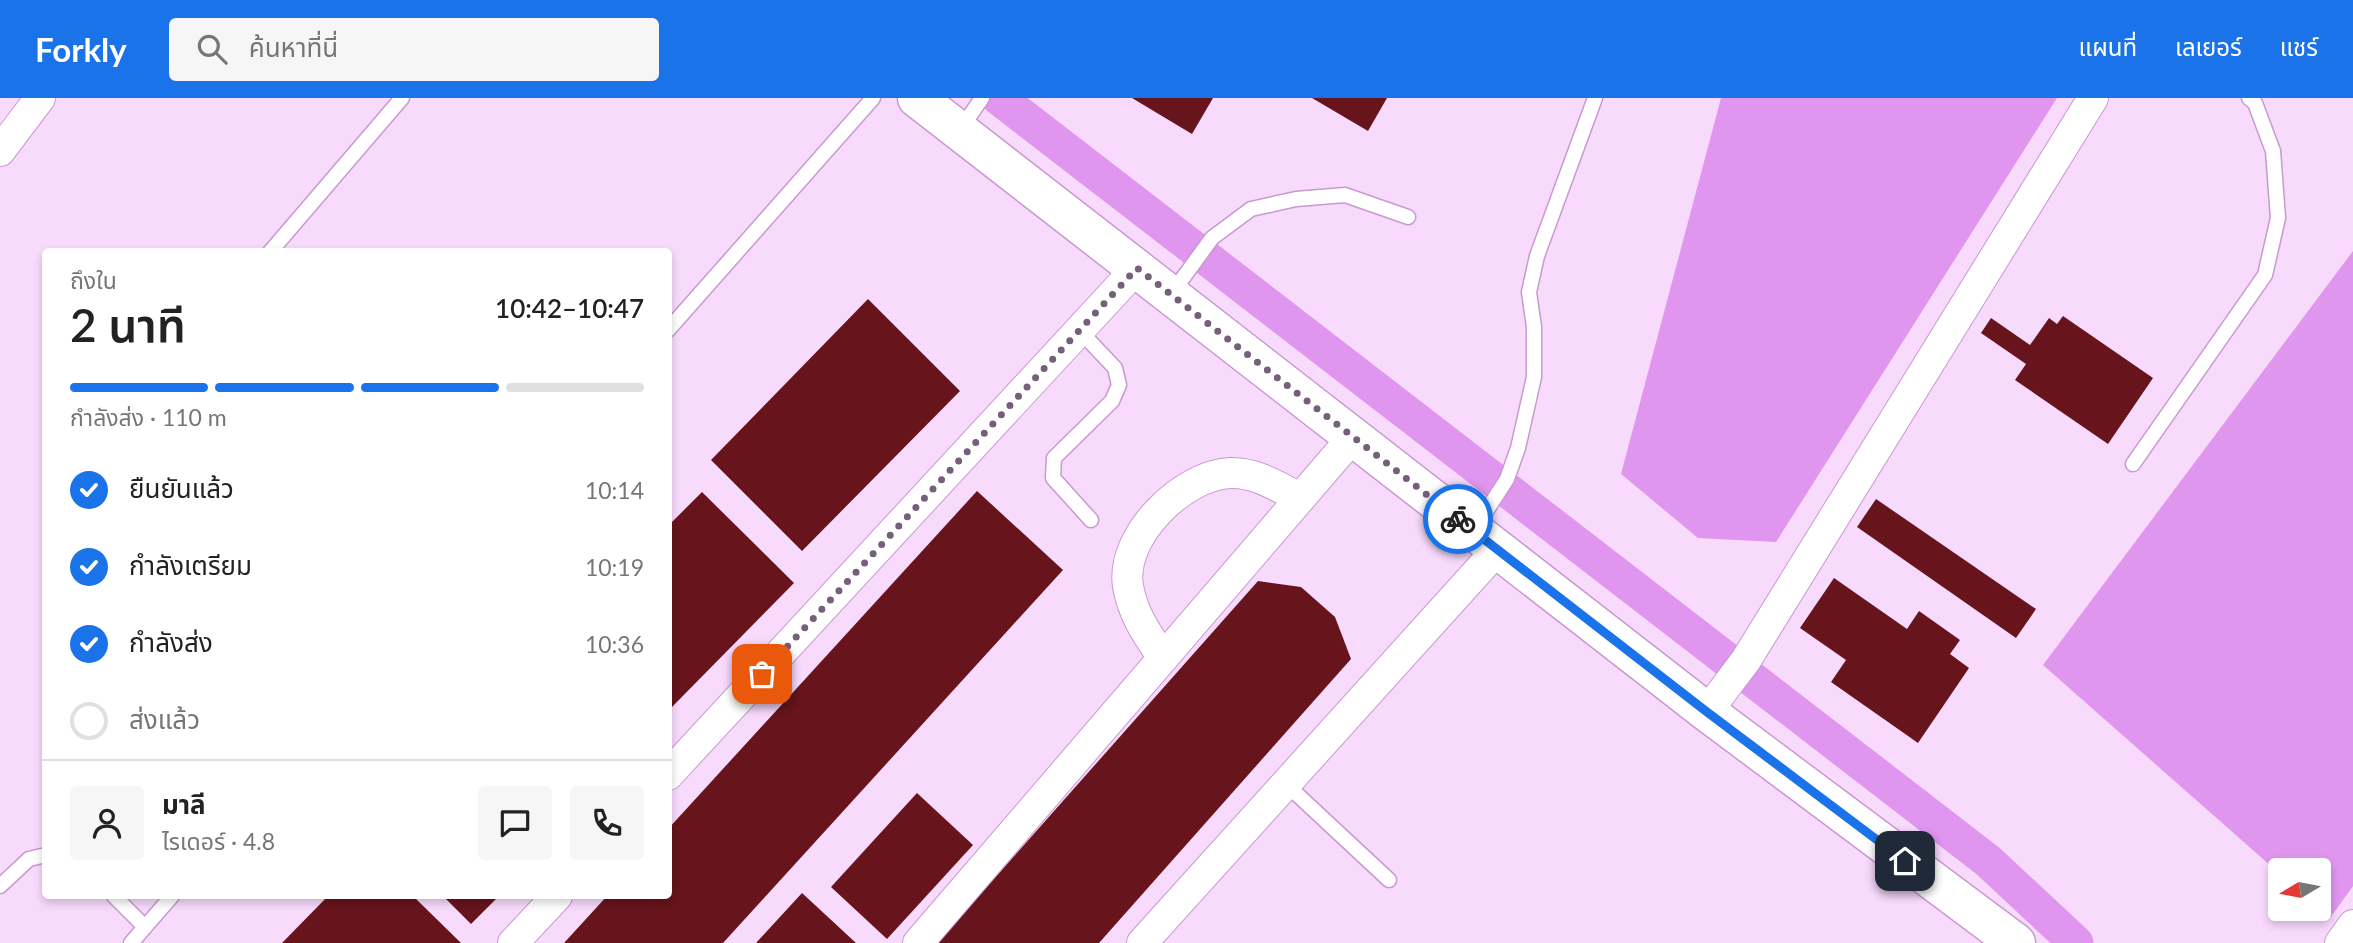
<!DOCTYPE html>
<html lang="th">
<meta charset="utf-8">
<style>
:root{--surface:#fff;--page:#f6f6f6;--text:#222;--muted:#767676;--line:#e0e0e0;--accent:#1a73e8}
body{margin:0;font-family:Lato,"Noto Sans Thai",sans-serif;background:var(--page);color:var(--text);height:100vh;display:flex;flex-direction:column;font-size:26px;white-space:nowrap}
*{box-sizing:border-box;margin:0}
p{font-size:23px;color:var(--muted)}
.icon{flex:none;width:38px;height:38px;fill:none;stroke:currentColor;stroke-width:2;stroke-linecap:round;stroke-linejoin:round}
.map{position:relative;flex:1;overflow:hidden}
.drawer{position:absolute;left:42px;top:150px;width:630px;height:651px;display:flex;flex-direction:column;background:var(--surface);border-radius:7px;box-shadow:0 4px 10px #0003}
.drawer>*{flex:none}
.needle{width:46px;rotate:260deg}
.tools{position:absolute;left:2268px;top:760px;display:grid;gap:14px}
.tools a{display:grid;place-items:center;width:63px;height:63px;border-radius:7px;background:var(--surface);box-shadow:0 4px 10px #0003;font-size:35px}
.pin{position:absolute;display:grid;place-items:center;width:60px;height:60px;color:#fff;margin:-30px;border-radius:14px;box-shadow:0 4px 10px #0006}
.courier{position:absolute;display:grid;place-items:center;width:70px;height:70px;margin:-35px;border:5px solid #1a73e8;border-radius:50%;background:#fff;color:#222;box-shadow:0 2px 9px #0007}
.summary em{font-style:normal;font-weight:600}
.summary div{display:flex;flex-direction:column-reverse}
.summary{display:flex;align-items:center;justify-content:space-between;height:119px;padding:0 28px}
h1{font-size:46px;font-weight:600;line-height:52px}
.bar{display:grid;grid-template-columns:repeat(4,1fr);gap:10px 7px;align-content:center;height:84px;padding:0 28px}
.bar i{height:9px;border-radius:5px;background:var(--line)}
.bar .selected{background:var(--accent)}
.bar p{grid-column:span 4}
.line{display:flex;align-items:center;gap:18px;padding:0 28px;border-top:2px solid var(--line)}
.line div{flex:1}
.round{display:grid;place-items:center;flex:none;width:74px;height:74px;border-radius:7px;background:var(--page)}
ol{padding:0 28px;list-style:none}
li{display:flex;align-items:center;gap:21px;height:77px}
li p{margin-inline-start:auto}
li .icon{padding:7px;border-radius:50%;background:var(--accent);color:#fff;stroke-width:4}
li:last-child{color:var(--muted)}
li i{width:38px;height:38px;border:4px solid var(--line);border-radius:50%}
header{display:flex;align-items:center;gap:42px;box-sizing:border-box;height:98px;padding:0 35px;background:var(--accent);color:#fff}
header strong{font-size:33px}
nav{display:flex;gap:38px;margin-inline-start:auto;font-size:24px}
.search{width:490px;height:63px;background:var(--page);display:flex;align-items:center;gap:18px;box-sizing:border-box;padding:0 24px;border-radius:7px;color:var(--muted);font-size:26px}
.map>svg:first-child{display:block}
.water{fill:#e095ee}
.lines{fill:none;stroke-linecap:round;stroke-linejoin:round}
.canal{stroke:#e095ee;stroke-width:35}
.building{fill:#67141c}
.lane-casing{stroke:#c999d1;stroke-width:17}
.street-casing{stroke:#c999d1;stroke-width:32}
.secondary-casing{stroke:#c999d1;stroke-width:41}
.lane{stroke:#fff;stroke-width:14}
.street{stroke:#fff;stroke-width:30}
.secondary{stroke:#fff;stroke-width:38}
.done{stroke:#755f7a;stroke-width:7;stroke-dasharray:0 12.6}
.route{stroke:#1a73e8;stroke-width:9}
</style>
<header>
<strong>Forkly</strong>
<div class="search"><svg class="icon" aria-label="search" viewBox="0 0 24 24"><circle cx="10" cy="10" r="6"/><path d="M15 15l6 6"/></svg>ค้นหาที่นี่</div>
<nav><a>แผนที่</a><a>เลเยอร์</a><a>แชร์</a></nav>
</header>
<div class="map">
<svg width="2353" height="845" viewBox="0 0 2353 845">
<rect width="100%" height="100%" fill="#f8dafd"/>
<g class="water">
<polygon points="1721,0 2057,0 1776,444 1698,440 1621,376"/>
<polygon points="2353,153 2353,788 2330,820 2319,809 2319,772 2280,772 2280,776 2043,567"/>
</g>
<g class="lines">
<polyline class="canal" points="999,0 1988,763 2076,845"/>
</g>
<g class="building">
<polygon points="1132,0 1213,0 1192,36"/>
<polygon points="1312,0 1387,0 1368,33"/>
<polygon points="868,201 960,293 802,453 711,362"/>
<polygon points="2063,218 2153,280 2108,346 2015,282 2026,266 1981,235 1991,220 2030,247 2049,220 2057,226"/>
<polygon points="977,393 1063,472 723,845 564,845 607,798 668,798 668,731"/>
<polygon points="702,394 794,485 668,613 668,428"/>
<polygon points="1876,401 2036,511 2016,540 1857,429"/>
<polygon points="1834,480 1907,531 1919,513 1960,542 1950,556 1969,570 1918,645 1831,584 1846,562 1800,530"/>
<polygon points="1258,483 1301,489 1335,519 1351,561 1099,845 937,845"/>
<polygon points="917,695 973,747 887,841 831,789"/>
<polygon points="802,795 856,845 756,845"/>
<polygon points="328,798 413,798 461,845 282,845"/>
<polygon points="443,798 499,798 471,826"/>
</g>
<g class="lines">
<g class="lane-casing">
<g id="lane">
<polyline points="960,32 982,0"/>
<polyline points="270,154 402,0"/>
<polyline points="1172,195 1212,140 1251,111 1296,101 1345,97 1408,119"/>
<polyline points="668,232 873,0"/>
<polyline points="1079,232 1115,270 1119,287 1112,303 1054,360 1053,380 1091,422"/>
<polyline points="2133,366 2265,177 2278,120 2273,53 2255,5 2249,0"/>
<polyline points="1474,432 1507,381 1518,350 1534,279 1534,229 1529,194 1537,158 1595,0"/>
<polyline points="1286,686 1389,782"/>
<polyline points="0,788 29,761 46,757"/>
<polyline points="114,798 145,829"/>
<polyline points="131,845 172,798"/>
</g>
</g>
<g class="street-casing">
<g id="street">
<polyline points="0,53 40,0"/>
<path d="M1163 560C1147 536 1133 517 1128 488 1120 438 1183 377 1230 375 1256 374 1278 389 1300 400"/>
<polyline points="1707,614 1746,562 2093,0"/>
<polyline points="668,677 1137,170"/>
<polyline points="513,845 557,798"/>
<polyline points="918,845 1353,339"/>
<polyline points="1142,845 1498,451"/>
<polyline points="2340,845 2353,827"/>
</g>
</g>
<g class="secondary-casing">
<polyline id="secondary" points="917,0 1707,614 2016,845"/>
</g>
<use href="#lane" class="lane"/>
<use href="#street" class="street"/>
<use href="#secondary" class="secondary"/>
</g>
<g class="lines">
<polyline class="done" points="762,576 1137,170 1458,421"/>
<polyline class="route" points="1458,421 1707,614 1905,763"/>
</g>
</svg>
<div class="tools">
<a><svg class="needle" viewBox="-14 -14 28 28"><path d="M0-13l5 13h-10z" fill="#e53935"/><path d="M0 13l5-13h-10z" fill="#767676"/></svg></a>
</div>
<div class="pin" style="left:762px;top:576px;background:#ea580c"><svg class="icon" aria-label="bag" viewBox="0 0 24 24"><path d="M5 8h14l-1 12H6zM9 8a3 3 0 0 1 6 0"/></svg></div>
<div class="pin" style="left:1905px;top:763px;background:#1f2937"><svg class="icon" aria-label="home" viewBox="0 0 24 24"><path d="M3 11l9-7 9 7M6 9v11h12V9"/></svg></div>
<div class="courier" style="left:1458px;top:421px"><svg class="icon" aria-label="bike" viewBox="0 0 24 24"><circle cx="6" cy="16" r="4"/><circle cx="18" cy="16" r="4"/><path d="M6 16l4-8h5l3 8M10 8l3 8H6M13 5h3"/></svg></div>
<section class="drawer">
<div class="summary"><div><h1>2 นาที</h1><p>ถึงใน</p></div><em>10:42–10:47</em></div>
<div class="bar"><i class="selected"></i><i class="selected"></i><i class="selected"></i><i></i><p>กำลังส่ง · 110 m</p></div>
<ol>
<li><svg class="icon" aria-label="check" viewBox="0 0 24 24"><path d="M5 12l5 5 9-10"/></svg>ยืนยันแล้ว<p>10:14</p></li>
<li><svg class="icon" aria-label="check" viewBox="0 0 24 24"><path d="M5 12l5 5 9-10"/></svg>กำลังเตรียม<p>10:19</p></li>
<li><svg class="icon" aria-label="check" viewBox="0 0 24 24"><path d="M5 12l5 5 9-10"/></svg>กำลังส่ง<p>10:36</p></li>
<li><i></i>ส่งแล้ว</li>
</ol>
<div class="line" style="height:126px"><a class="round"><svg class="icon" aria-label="person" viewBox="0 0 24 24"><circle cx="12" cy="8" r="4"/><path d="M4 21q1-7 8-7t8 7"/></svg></a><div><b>มาลี</b><p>ไรเดอร์ · 4.8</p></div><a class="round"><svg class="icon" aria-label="chat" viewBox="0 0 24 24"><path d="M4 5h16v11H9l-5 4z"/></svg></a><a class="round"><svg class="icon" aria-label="phone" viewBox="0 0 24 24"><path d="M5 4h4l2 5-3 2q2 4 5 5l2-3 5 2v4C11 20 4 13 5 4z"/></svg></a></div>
</section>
</div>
